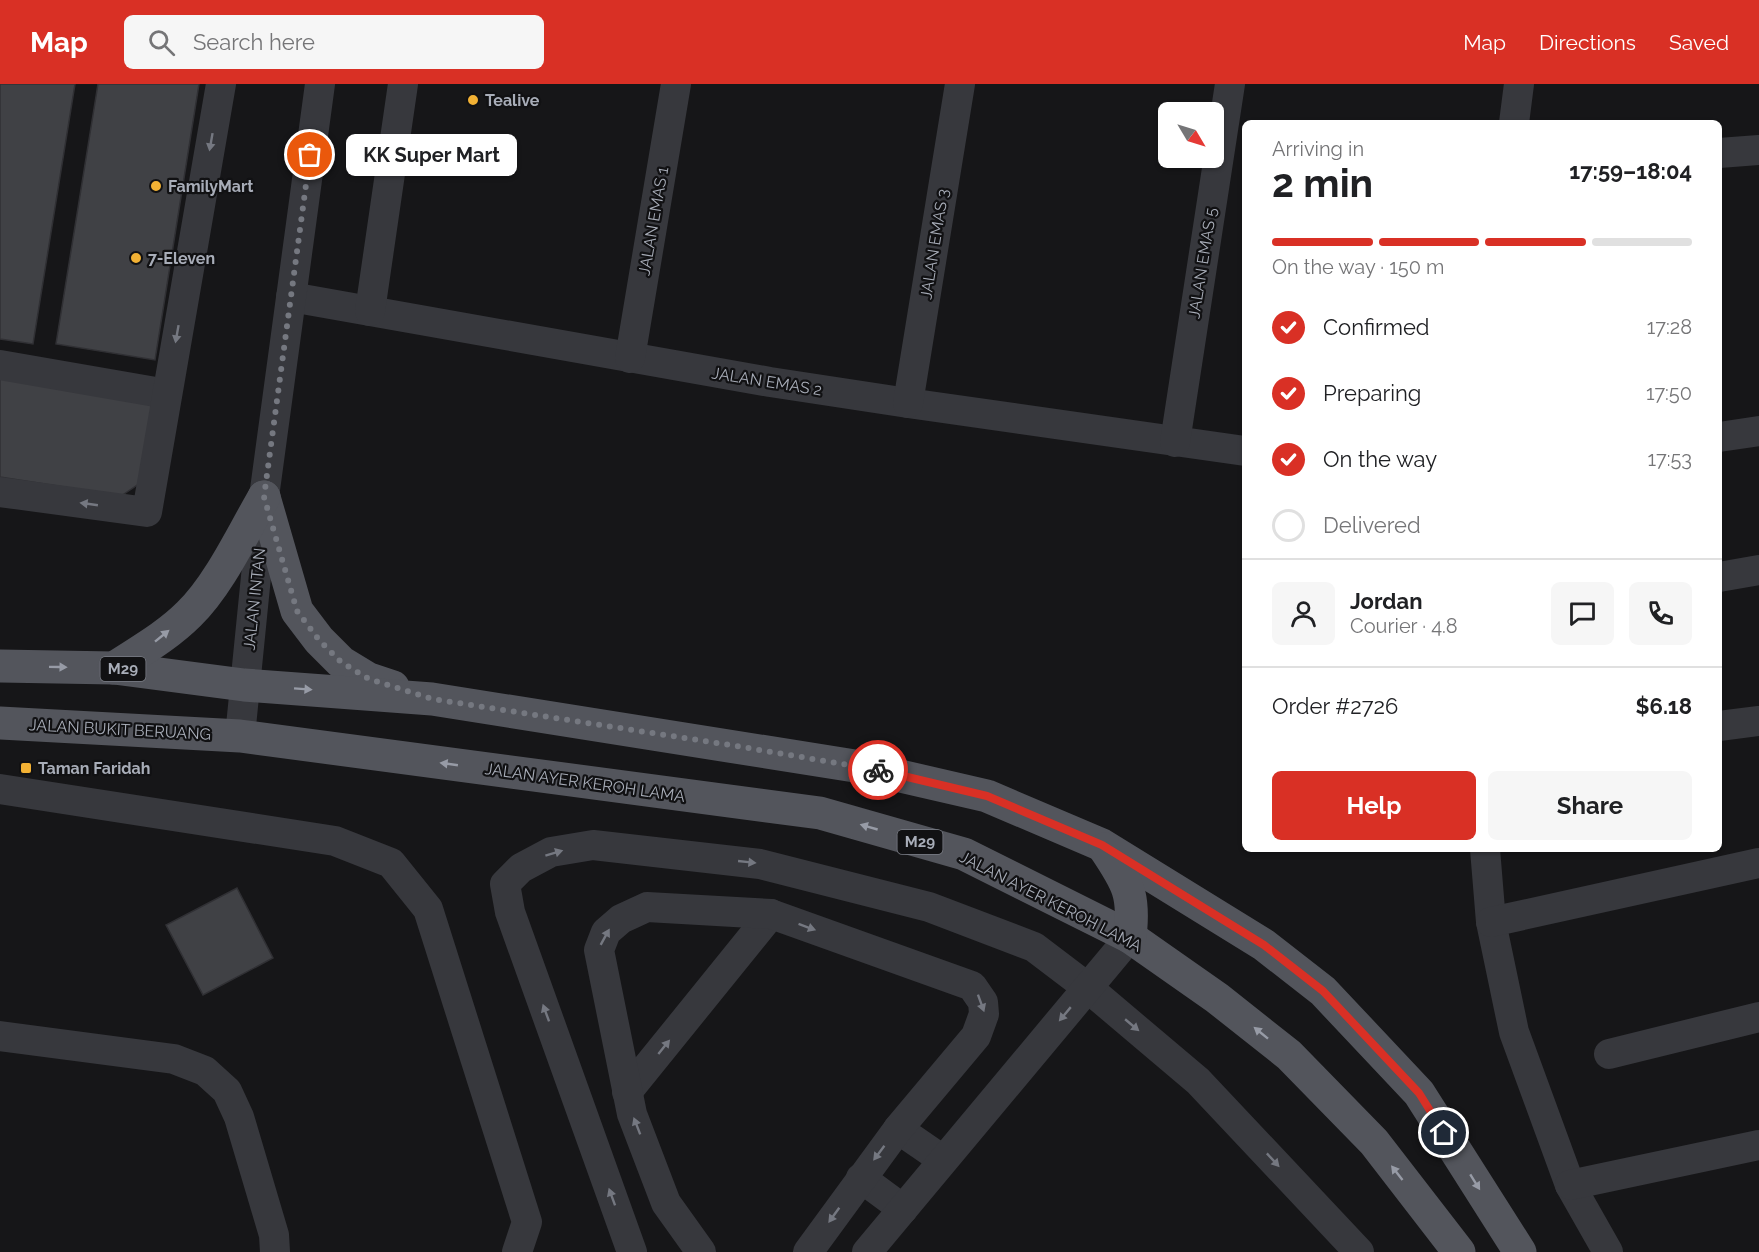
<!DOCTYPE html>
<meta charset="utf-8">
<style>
:root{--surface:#fff;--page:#f6f6f6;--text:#202124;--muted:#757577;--line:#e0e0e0;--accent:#d93025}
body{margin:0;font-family:Raleway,sans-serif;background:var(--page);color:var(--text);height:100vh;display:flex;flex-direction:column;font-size:22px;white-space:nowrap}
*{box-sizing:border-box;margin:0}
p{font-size:20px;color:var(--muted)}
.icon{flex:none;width:33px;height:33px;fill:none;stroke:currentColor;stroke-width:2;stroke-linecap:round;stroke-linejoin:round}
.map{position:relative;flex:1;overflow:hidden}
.details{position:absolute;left:1242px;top:36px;width:480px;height:732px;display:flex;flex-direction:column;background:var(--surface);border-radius:9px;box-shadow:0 2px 4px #0004}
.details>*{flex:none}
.needle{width:39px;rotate:128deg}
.controls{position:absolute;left:1158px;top:18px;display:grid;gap:12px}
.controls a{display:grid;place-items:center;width:66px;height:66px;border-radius:9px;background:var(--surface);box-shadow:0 2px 4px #0004;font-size:30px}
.pin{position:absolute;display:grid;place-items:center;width:51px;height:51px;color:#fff;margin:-26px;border:3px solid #fff;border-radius:50%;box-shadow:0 2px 6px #0007}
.courier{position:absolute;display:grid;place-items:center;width:60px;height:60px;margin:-30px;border:4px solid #d93025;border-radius:50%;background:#fff;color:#222;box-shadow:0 2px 8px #0007}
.bubble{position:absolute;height:42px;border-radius:9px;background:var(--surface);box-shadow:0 2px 4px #0004;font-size:20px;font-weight:700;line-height:42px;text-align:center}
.headline em{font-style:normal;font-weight:700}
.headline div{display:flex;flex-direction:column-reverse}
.headline{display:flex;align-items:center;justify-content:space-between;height:102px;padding:0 30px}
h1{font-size:39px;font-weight:700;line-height:45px}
.bar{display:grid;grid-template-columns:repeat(4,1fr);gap:9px 6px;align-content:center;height:72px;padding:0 30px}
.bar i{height:8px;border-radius:4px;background:var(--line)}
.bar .current{background:var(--accent)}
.bar p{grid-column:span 4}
.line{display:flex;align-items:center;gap:15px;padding:0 30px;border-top:2px solid var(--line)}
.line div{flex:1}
.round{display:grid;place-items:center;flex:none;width:63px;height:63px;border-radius:9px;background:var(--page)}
ol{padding:0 30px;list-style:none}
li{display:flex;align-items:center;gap:18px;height:66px}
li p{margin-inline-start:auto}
li .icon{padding:6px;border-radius:50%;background:var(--accent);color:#fff;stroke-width:4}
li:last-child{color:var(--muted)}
li i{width:33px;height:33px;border:3px solid var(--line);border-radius:50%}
.button{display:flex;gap:12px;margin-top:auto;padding:12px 30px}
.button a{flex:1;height:69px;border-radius:9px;background:var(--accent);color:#fff;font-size:24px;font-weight:700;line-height:69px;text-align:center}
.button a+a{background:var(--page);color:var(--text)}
header{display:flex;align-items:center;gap:36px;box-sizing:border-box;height:84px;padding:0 30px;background:var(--accent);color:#fff}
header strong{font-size:28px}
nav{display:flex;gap:33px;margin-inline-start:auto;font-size:21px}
.search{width:420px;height:54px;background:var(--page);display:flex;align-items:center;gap:15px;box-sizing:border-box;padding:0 21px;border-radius:9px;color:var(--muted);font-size:22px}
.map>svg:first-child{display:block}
.building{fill:#404145;stroke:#303034;stroke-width:1.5}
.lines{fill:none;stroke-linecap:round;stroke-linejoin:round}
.minor{stroke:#37383d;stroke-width:30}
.major{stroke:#53555c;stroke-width:33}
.oneway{fill:#757881}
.oneway2{fill:#979ba6}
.done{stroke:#757880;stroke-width:6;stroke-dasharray:0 10.8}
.route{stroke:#d93025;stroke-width:8}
.poi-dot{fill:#f2b134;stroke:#111113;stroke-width:2}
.labels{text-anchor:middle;stroke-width:4.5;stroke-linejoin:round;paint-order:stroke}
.shield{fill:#111113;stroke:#7b7e86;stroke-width:1.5}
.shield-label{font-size:15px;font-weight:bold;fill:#a8adb8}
.poi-label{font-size:16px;font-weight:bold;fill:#a8adb8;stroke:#111113;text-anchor:start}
.street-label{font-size:16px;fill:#a8adb8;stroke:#111113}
</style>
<header>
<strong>Map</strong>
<div class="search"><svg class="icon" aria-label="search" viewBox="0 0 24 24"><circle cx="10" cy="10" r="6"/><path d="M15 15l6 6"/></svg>Search here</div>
<nav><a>Map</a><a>Directions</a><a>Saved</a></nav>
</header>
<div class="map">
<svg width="1759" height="1168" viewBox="0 0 1759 1168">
<rect width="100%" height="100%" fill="#161618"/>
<g class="building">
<polygon points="0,0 75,0 33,260 0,255"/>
<polygon points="98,0 199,0 155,276 56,260"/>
<polygon points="0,292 158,318 146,395 121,412 0,393"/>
<polygon points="237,804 273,874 203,911 166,841"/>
</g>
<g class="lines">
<g class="minor">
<polyline points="1514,39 1519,0"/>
<polyline points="1719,69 1759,66"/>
<polyline points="291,213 770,298 908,319 1245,367"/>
<polyline points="370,227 403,0"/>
<polyline points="630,274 676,0"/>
<polyline points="0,281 167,310"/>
<polyline points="908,319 960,0"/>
<polyline points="1719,353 1759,347"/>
<polyline points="1175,358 1230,0"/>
<polyline points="0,408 147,428 221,0"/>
<polyline points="1719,493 1759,486"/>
<polyline points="1719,642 1759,637"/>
<polyline points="240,652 264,413 320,0"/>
<polyline points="0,705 335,757 391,779 428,825 527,1138 517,1168"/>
<polyline points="1485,765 1491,838 1514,948 1570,1101 1608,1168"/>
<polyline points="1491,838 1759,779"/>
<polyline points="0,952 174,975 205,987 227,1007 239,1033 274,1151 275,1168"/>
<polyline points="1609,970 1759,933"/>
<polyline points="627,1008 771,830"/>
<polyline points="898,1045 943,1076"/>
<polyline points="861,1094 903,1125"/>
<polyline points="1570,1101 1759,1061"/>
<polyline points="632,1168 510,828 505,800 521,784 551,768 593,761 760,780 929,823 1034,863 1088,904 1198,997 1359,1168"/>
<polyline points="701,1168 666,1119 632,1030 599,866 606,848 621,835 647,823 771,830 972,902 983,918 984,930 976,952 898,1045 808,1168"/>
<polyline points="867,1168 1130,853"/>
</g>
<g class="major">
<polyline points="264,413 297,527 319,556 341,578 369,595 393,603"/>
<polyline points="0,582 114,584 244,601 432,615 861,683 987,712 1102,761 1264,861 1323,907 1419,1009 1520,1168"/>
<path d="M114 584C140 567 167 552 189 530 219 501 243 449 264 413"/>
<polyline points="0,639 240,652 820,729 964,770 1130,853 1217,914 1289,971 1374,1058 1459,1168"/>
<path d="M1105 765C1128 799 1135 811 1130 853"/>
</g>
</g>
<defs><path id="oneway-solid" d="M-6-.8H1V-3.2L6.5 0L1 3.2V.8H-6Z" transform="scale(1.5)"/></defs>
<g class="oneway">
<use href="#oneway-solid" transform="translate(211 58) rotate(100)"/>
<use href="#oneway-solid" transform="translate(177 250) rotate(100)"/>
<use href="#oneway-solid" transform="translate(89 420) rotate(-172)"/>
<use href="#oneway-solid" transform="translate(554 769) rotate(-17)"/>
<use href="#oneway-solid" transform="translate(747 778) rotate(6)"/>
<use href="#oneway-solid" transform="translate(807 843) rotate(20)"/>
<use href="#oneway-solid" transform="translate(605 853) rotate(-61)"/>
<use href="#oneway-solid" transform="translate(981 919) rotate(70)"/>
<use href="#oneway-solid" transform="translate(546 929) rotate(-110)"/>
<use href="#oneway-solid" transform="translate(1065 930) rotate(130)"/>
<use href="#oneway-solid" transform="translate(1132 941) rotate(40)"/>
<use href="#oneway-solid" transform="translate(664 963) rotate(-51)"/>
<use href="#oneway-solid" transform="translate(637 1042) rotate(-111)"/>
<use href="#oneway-solid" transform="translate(879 1069) rotate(127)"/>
<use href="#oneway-solid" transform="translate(1273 1076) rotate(47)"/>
<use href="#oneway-solid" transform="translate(612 1113) rotate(-110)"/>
<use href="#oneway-solid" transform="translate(834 1131) rotate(126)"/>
</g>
<g class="oneway2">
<use href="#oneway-solid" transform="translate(162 552) rotate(-39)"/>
<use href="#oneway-solid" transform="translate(58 583) rotate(1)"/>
<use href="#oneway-solid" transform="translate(303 605) rotate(4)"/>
<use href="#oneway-solid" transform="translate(449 680) rotate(-172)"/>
<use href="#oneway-solid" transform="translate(869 743) rotate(-164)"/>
<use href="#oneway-solid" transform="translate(1261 949) rotate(-141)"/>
<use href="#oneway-solid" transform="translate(1397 1089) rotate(-128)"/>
<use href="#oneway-solid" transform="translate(1475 1098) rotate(58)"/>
</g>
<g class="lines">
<polyline class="done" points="310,71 264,413 297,527 319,556 341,578 369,595 432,615 730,661 878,686"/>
<polyline class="route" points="878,686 987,712 1102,761 1264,861 1323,907 1419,1009 1444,1049"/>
</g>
<g class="poi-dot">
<circle cx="473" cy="16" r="6"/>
<circle cx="156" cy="102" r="6"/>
<circle cx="136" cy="174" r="6"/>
<rect x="20" y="678" width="12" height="12" rx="3"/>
</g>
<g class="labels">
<g class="shield">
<rect x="100.5" y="573" width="45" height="24" rx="4.5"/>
<rect x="897.5" y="746" width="45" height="24" rx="4.5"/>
</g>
<g class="shield-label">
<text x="123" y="590">M29</text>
<text x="920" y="763">M29</text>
</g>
<g class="poi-label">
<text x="485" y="22">Tealive</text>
<text x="168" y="108">FamilyMart</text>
<text x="148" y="180">7-Eleven</text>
<text x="38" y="690">Taman Faridah</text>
</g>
<g class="street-label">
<text transform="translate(653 137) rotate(-80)" y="6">JALAN EMAS 1</text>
<text transform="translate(934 160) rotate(-81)" y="6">JALAN EMAS 3</text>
<text transform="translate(1202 179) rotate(-81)" y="6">JALAN EMAS 5</text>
<text transform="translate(767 297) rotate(9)" y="6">JALAN EMAS 2</text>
<text transform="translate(254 515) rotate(-84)" y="6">JALAN INTAN</text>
<text transform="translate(120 645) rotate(3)" y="6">JALAN BUKIT BERUANG</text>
<text transform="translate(585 698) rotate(8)" y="6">JALAN AYER KEROH LAMA</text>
<text transform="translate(1051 817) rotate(27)" y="6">JALAN AYER KEROH LAMA</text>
</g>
</g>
</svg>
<div class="controls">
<a><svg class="needle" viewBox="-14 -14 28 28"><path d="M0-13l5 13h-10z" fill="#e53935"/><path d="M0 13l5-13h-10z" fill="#757577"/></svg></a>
</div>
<div class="pin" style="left:310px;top:71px;background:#ea580c"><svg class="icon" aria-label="bag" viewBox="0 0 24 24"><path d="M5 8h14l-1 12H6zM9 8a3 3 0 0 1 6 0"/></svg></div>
<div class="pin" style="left:1444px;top:1049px;background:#1f2937"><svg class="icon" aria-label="home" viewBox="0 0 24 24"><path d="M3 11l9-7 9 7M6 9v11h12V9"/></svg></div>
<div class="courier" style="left:878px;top:686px"><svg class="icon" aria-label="bike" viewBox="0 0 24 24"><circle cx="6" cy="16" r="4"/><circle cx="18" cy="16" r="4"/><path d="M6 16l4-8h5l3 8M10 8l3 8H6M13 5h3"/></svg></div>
<div class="bubble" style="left:346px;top:50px;width:171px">KK Super Mart</div>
<section class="details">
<div class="headline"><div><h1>2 min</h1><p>Arriving in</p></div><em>17:59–18:04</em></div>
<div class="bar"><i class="current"></i><i class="current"></i><i class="current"></i><i></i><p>On the way · 150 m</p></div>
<ol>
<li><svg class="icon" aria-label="check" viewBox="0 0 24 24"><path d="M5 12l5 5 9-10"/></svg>Confirmed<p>17:28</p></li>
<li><svg class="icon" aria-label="check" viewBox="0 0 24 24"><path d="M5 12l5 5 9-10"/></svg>Preparing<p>17:50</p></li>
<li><svg class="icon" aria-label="check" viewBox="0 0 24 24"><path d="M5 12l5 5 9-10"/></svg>On the way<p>17:53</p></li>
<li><i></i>Delivered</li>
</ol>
<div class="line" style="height:108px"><a class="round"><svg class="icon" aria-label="person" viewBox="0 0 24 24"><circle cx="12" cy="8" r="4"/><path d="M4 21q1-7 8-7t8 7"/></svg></a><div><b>Jordan</b><p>Courier · 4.8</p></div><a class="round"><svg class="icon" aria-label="chat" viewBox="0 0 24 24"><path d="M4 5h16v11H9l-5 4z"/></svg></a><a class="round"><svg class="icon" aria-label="phone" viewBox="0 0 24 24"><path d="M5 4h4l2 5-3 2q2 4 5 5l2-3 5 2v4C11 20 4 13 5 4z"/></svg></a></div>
<div class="line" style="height:78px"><div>Order #2726</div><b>$6.18</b></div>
<div class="button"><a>Help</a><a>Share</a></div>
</section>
</div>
